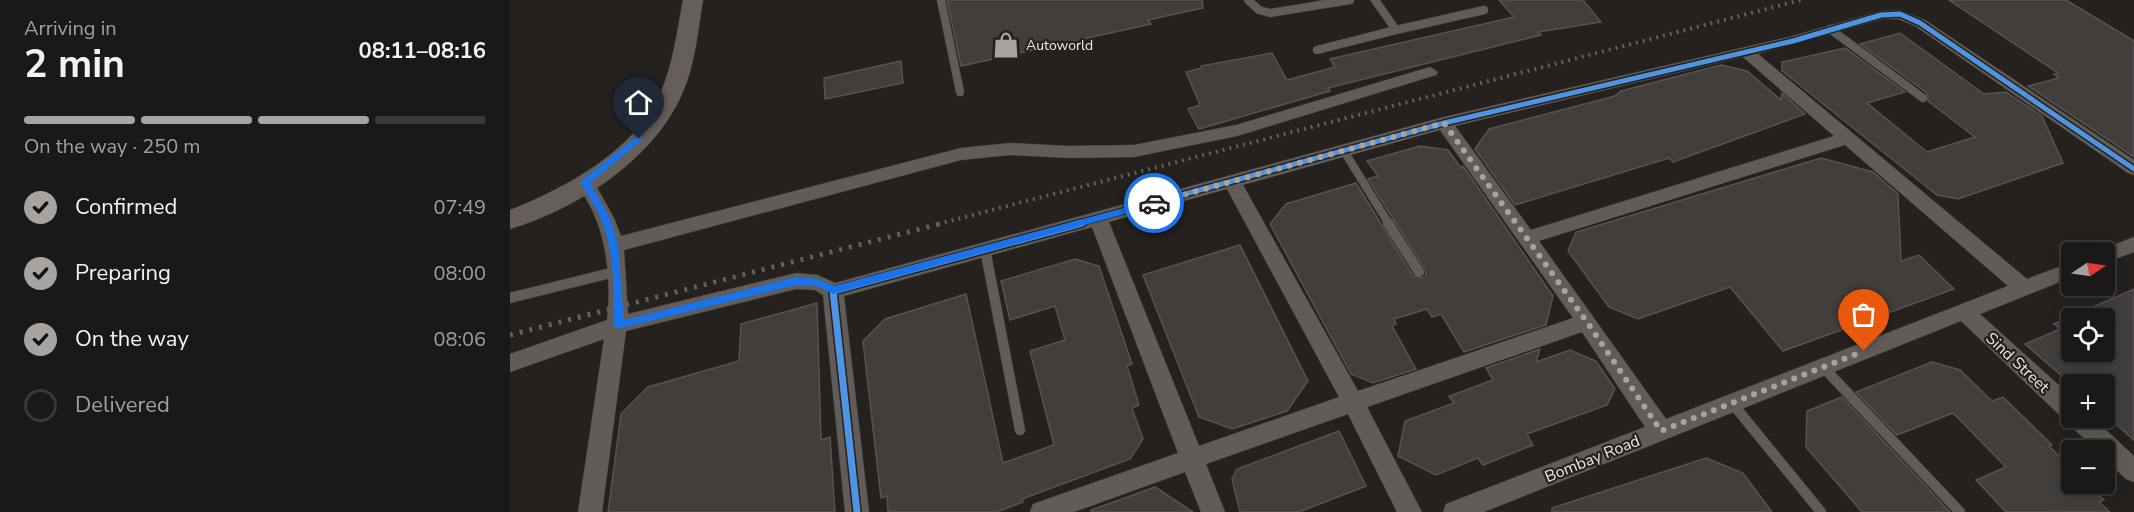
<!DOCTYPE html>
<meta charset="utf-8">
<style>
:root{--surface:#1b1917;--page:#282624;--text:#f1f3f6;--muted:#a0a0a1;--line:#393836;--accent:#a7a3a0}
body{margin:0;font-family:"Nunito Sans",sans-serif;background:var(--page);color:var(--text);height:100vh;display:flex;flex-direction:column;font-size:22px;white-space:nowrap}
*{box-sizing:border-box;margin:0}
p{font-size:20px;color:var(--muted)}
.icon{flex:none;width:33px;height:33px;fill:none;stroke:currentColor;stroke-width:2;stroke-linecap:round;stroke-linejoin:round}
.map{position:relative;flex:1;overflow:hidden}
.details{display:flex;flex-direction:column;background:var(--surface);width:510px}
.details>*{flex:none}
.needle{width:39px;rotate:77deg}
.fabs{position:absolute;left:1551px;top:242px;display:grid;gap:12px}
.fabs a{display:grid;place-items:center;width:54px;height:54px;border-radius:6px;background:var(--surface);box-shadow:0 3px 15px #0003,0 0 0 2px var(--line);font-size:30px}
.pin{position:absolute;display:grid;place-items:center;width:51px;height:51px;color:#fff;margin:-62px -26px;border-radius:50% 50% 50% 0;rotate:-45deg;box-shadow:0 0 6px #0007}
.pin .icon{rotate:45deg}
.courier{position:absolute;display:grid;place-items:center;width:60px;height:60px;margin:-30px;border:4px solid #1a73e8;border-radius:50%;background:#fff;color:#222;box-shadow:0 2px 8px #0007}
.headline em{font-style:normal;font-weight:700}
.headline div{display:flex;flex-direction:column-reverse}
.headline{display:flex;align-items:center;justify-content:space-between;height:102px;padding:0 24px}
h1{font-size:39px;font-weight:700;line-height:45px}
.bar{display:grid;grid-template-columns:repeat(4,1fr);gap:9px 6px;align-content:center;height:72px;padding:0 24px}
.bar i{height:8px;border-radius:4px;background:var(--line)}
.bar .on{background:var(--accent)}
.bar p{grid-column:span 4}
ol{padding:0 24px;list-style:none}
li{display:flex;align-items:center;gap:18px;height:66px}
li p{margin-inline-start:auto}
li .icon{padding:6px;border-radius:50%;background:var(--accent);color:#111;stroke-width:4}
li:last-child{color:var(--muted)}
li i{width:33px;height:33px;border:3px solid var(--line);border-radius:50%}
main{display:flex;flex:1;min-height:0}
.map>svg:first-child{display:block}
.building{fill:#413e3c;stroke:#565351;stroke-width:1.5;fill-rule:evenodd}
.lines{fill:none;stroke-linecap:round;stroke-linejoin:round}
.lane-far1-casing{stroke:#3f3d3c;stroke-width:9}
.lane-casing{stroke:#3f3d3c;stroke-width:11}
.street-casing{stroke:#3f3d3c;stroke-width:1}
.secondary-casing{stroke:#3f3d3c;stroke-width:1}
.lane-far1{stroke:#615c57;stroke-width:8}
.lane{stroke:#615c57;stroke-width:10}
.street{fill:#615c57;fill-rule:evenodd}
.secondary{fill:#655e5a;fill-rule:evenodd}
.rail-far1{stroke:#64605c;stroke-width:4;stroke-dasharray:2 5;stroke-linecap:butt}
.rail{stroke:#64605c;stroke-width:5;stroke-dasharray:3 7;stroke-linecap:butt}
.cycleway-far1-casing{stroke:#27211c;stroke-width:8}
.cycleway-casing{stroke:#27211c;stroke-width:10}
.cycleway-far1{stroke:#4d94e3;stroke-width:5}
.cycleway{stroke:#4d94e3;stroke-width:7}
.route{fill:#1a73e8}
.done{stroke:#a7a3a0;stroke-width:6;stroke-dasharray:0 10.8}
.labels{text-anchor:middle;stroke-width:4.5;stroke-linejoin:round;paint-order:stroke}
.far-poi-label{font-size:14px;fill:#ede9e6;stroke:#27211c;text-anchor:start}
.street-label{font-size:16px;fill:#ede9e6;stroke:#27211c}
</style>
<main>
<section class="details">
<div class="headline"><div><h1>2 min</h1><p>Arriving in</p></div><em>08:11–08:16</em></div>
<div class="bar"><i class="on"></i><i class="on"></i><i class="on"></i><i></i><p>On the way · 250 m</p></div>
<ol>
<li><svg class="icon" aria-label="check" viewBox="0 0 24 24"><path d="M5 12l5 5 9-10"/></svg>Confirmed<p>07:49</p></li>
<li><svg class="icon" aria-label="check" viewBox="0 0 24 24"><path d="M5 12l5 5 9-10"/></svg>Preparing<p>08:00</p></li>
<li><svg class="icon" aria-label="check" viewBox="0 0 24 24"><path d="M5 12l5 5 9-10"/></svg>On the way<p>08:06</p></li>
<li><i></i>Delivered</li>
</ol>
</section>
<div class="map">
<svg width="1624" height="512" viewBox="0 0 1624 512">
<rect width="100%" height="100%" fill="#24211f"/>
<g class="building">
<polygon points="437,0 692,0 693,8 638,20 641,24 451,66"/>
<polygon points="989,0 1073,0 1091,22 1028,32 1031,35 818,88 820,91 689,129 678,109 690,105 676,72 692,68 691,66 762,53 777,80 825,67 820,59 1004,17"/>
<polygon points="1439,0 1556,0 1624,41 1624,157 1518,86 1549,78 1544,74 1548,73"/>
<polygon points="1390,33 1474,94 1496,92 1532,116 1553,163 1448,199 1427,195 1272,71 1272,62 1335,48 1395,92 1357,103 1417,152 1465,137 1418,101 1417,93 1350,44"/>
<polygon points="391,61 393,83 315,99 314,78"/>
<polygon points="1211,65 1237,71 1271,100 1272,93 1295,114 1163,162 1159,158 1005,205 965,149 979,129 1105,96 1111,91"/>
<polygon points="910,146 938,150 951,168 953,166 1043,296 1036,325 954,352 931,314 922,317 917,309 884,319 886,324 882,326 906,369 863,383 841,374 760,224 776,204 846,183 903,276 912,278 916,275 915,269 858,179 868,176 857,161"/>
<polygon points="1311,158 1363,172 1388,194 1391,261 1409,255 1444,289 1273,351 1220,287 1128,319 1099,307 1058,251 1066,232"/>
<polygon points="730,245 798,381 777,411 722,429 689,417 633,275"/>
<polygon points="565,259 589,266 622,364 617,366 629,405 622,408 633,439 620,459 512,499 513,502 487,512 378,512 377,496 371,498 353,341 375,319 456,294 493,463 544,445 520,351 555,340 545,306 500,320 491,281"/>
<path d="M1624 289V440L1594 414V384L1562 385 1515 344 1550 329 1544 324ZM1562 318H1594V351H1562Z"/>
<polygon points="307,303 311,440 320,437 325,512 98,512 111,414 138,387 229,361 231,324"/>
<polygon points="1030,349 1026,362 1060,350 1086,361 1105,389 1097,405 1017,434 1023,445 973,465 968,458 926,475 888,456 895,421 944,403 939,396 983,380 976,368"/>
<polygon points="1422,362 1450,370 1482,401 1493,397 1542,445 1539,446 1562,469 1562,483 1576,483 1594,500 1589,502 1600,512 1496,512 1466,480 1496,467 1443,413 1387,435 1346,392"/>
<polygon points="1332,397 1440,512 1352,512 1296,447 1297,411"/>
<polygon points="829,431 856,486 789,512 730,512 722,479 727,469"/>
<polygon points="1196,458 1233,473 1262,512 1042,512 1042,508"/>
<polygon points="645,487 683,512 581,512 581,510"/>
</g>
<g class="lines">
<g class="lane-far1-casing">
<g id="lane-far1">
<polyline points="431,0 450,92"/>
<polyline points="738,0 749,10 760,13 840,0"/>
<polyline points="865,0 886,30 974,10"/>
<polyline points="1320,29 1413,98"/>
<polyline points="807,50 886,30"/>
<polyline points="834,151 879,224"/>
</g>
</g>
<g class="lane-casing">
<g id="lane">
<polyline points="878,223 909,272"/>
<polyline points="475,249 510,430"/>
<polyline points="0,298 105,272"/>
<polyline points="1313,367 1450,512"/>
<polyline points="1222,403 1311,512"/>
</g>
</g>
<g class="street-casing">
<g id="street">
<path d="M1390 10 1415 20 1624 160V175L1618 173 1405 26 1388 19H1372L1248 54 1517 279 1562 262V277L1470 314 1562 397V417H1582L1624 456V482L1616 479 1594 458V450H1586L1451 321 974 512H933L936 504 1135 427 1072 332 857 407 912 512H887L838 414 696 464 715 512H691L675 472 564 512H520L523 504 668 453 582 227 334 296 359 512H335L313 295 305 290 286 289 116 331 92 512H68L94 339 0 372V354L97 320C101 289 98 249 86 219 81 206 73 194 66 182L69 178 75 176 81 178 84 182 104 218 111 236 451 148 500 143 559 146 624 145 726 125 920 67 928 72 926 75 727 136 624 157 559 158 500 155 451 160 114 250 118 314 286 273 308 275 325 283 934 117 1279 37 1371 11ZM1233 57 1324 136 1021 230 945 126ZM930 130 1063 318 848 391 733 185ZM1335 145 1498 286 1156 419 1029 241ZM717 189 829 397 689 446 599 222Z"/>
<polygon points="1624,237 1624,252 1594,263 1594,252 1586,252"/>
</g>
</g>
<g class="secondary-casing">
<path id="secondary" d="M173 0H193C188 31 185 65 172 94 143 160 67 209 0 229V210C56 188 124 151 150 94 163 65 167 31 173 0Z"/>
</g>
<use href="#lane-far1" class="lane-far1"/>
<use href="#lane" class="lane"/>
<use href="#street" class="street"/>
<use href="#secondary" class="secondary"/>
<polyline class="rail-far1" points="428,224 1291,0"/>
<polyline class="rail" points="0,335 433,223"/>
<g class="cycleway-far1-casing">
<polyline id="cycleway-far1" points="566,224 934,123 1283,41 1371,15 1390,14 1410,23 1624,169"/>
</g>
<g class="cycleway-casing">
<polyline id="cycleway" points="347,512 323,291 572,223"/>
</g>
<use href="#cycleway-far1" class="cycleway-far1"/>
<use href="#cycleway" class="cycleway"/>
</g>
<path class="route" d="M126 137 133 139 80 183 100 218 108 245 114 320 286 277 308 279 324 286 644 200 648 203 644 206 323 294 307 286 286 285 108 329 103 325C105 291 104 250 91 219 86 206 77 194 70 182Z"/>
<g class="lines">
<polyline class="done" points="644,203 934,123 1077,322 1151,431 1354,351"/>
</g>
<defs>
<g id="shop-bare" transform="scale(2.07)"><path d="M-5-2.5h2.3a2.7 3.5 0 0 1 5.4 0H5L5.5 6h-11ZM-1.5-2.5h3a1.5 2.3 0 0 0-3 0Z" fill="#a7a3a0" stroke="#27211c" stroke-width="2.5" paint-order="stroke"/></g>
</defs>
<g fill-rule="evenodd">
<use href="#shop-bare" x="496" y="45"/>
</g>
<g class="labels">
<g class="far-poi-label">
<text x="516" y="50">Autoworld</text>
</g>
<g class="street-label">
<text transform="translate(1508 362) rotate(43)" y="6">Sind Street</text>
<text transform="translate(1082 458) rotate(-22)" y="6">Bombay Road</text>
</g>
</g>
</svg>
<div class="fabs">
<a><svg class="needle" viewBox="-14 -14 28 28"><path d="M0-13l5 13h-10z" fill="#e53935"/><path d="M0 13l5-13h-10z" fill="#a0a0a1"/></svg></a>
<a><svg class="icon" aria-label="locate" viewBox="0 0 24 24"><circle cx="12" cy="12" r="6"/><path d="M12 2v4M12 18v4M2 12h4M18 12h4"/></svg></a>
<a>+</a>
<a>−</a>
</div>
<div class="pin" style="left:1354px;top:351px;background:#ea580c"><svg class="icon" aria-label="bag" viewBox="0 0 24 24"><path d="M5 8h14l-1 12H6zM9 8a3 3 0 0 1 6 0"/></svg></div>
<div class="pin" style="left:129px;top:139px;background:#1f2937"><svg class="icon" aria-label="home" viewBox="0 0 24 24"><path d="M3 11l9-7 9 7M6 9v11h12V9"/></svg></div>
<div class="courier" style="left:644px;top:203px"><svg class="icon" aria-label="car" viewBox="0 0 24 24"><path d="M5 17H2v-5l4-1 3-4h7l3 4 3 1v5h-3M9 17h6M6 11h13"/><circle cx="7" cy="17" r="2"/><circle cx="17" cy="17" r="2"/></svg></div>
</div>
</main>
